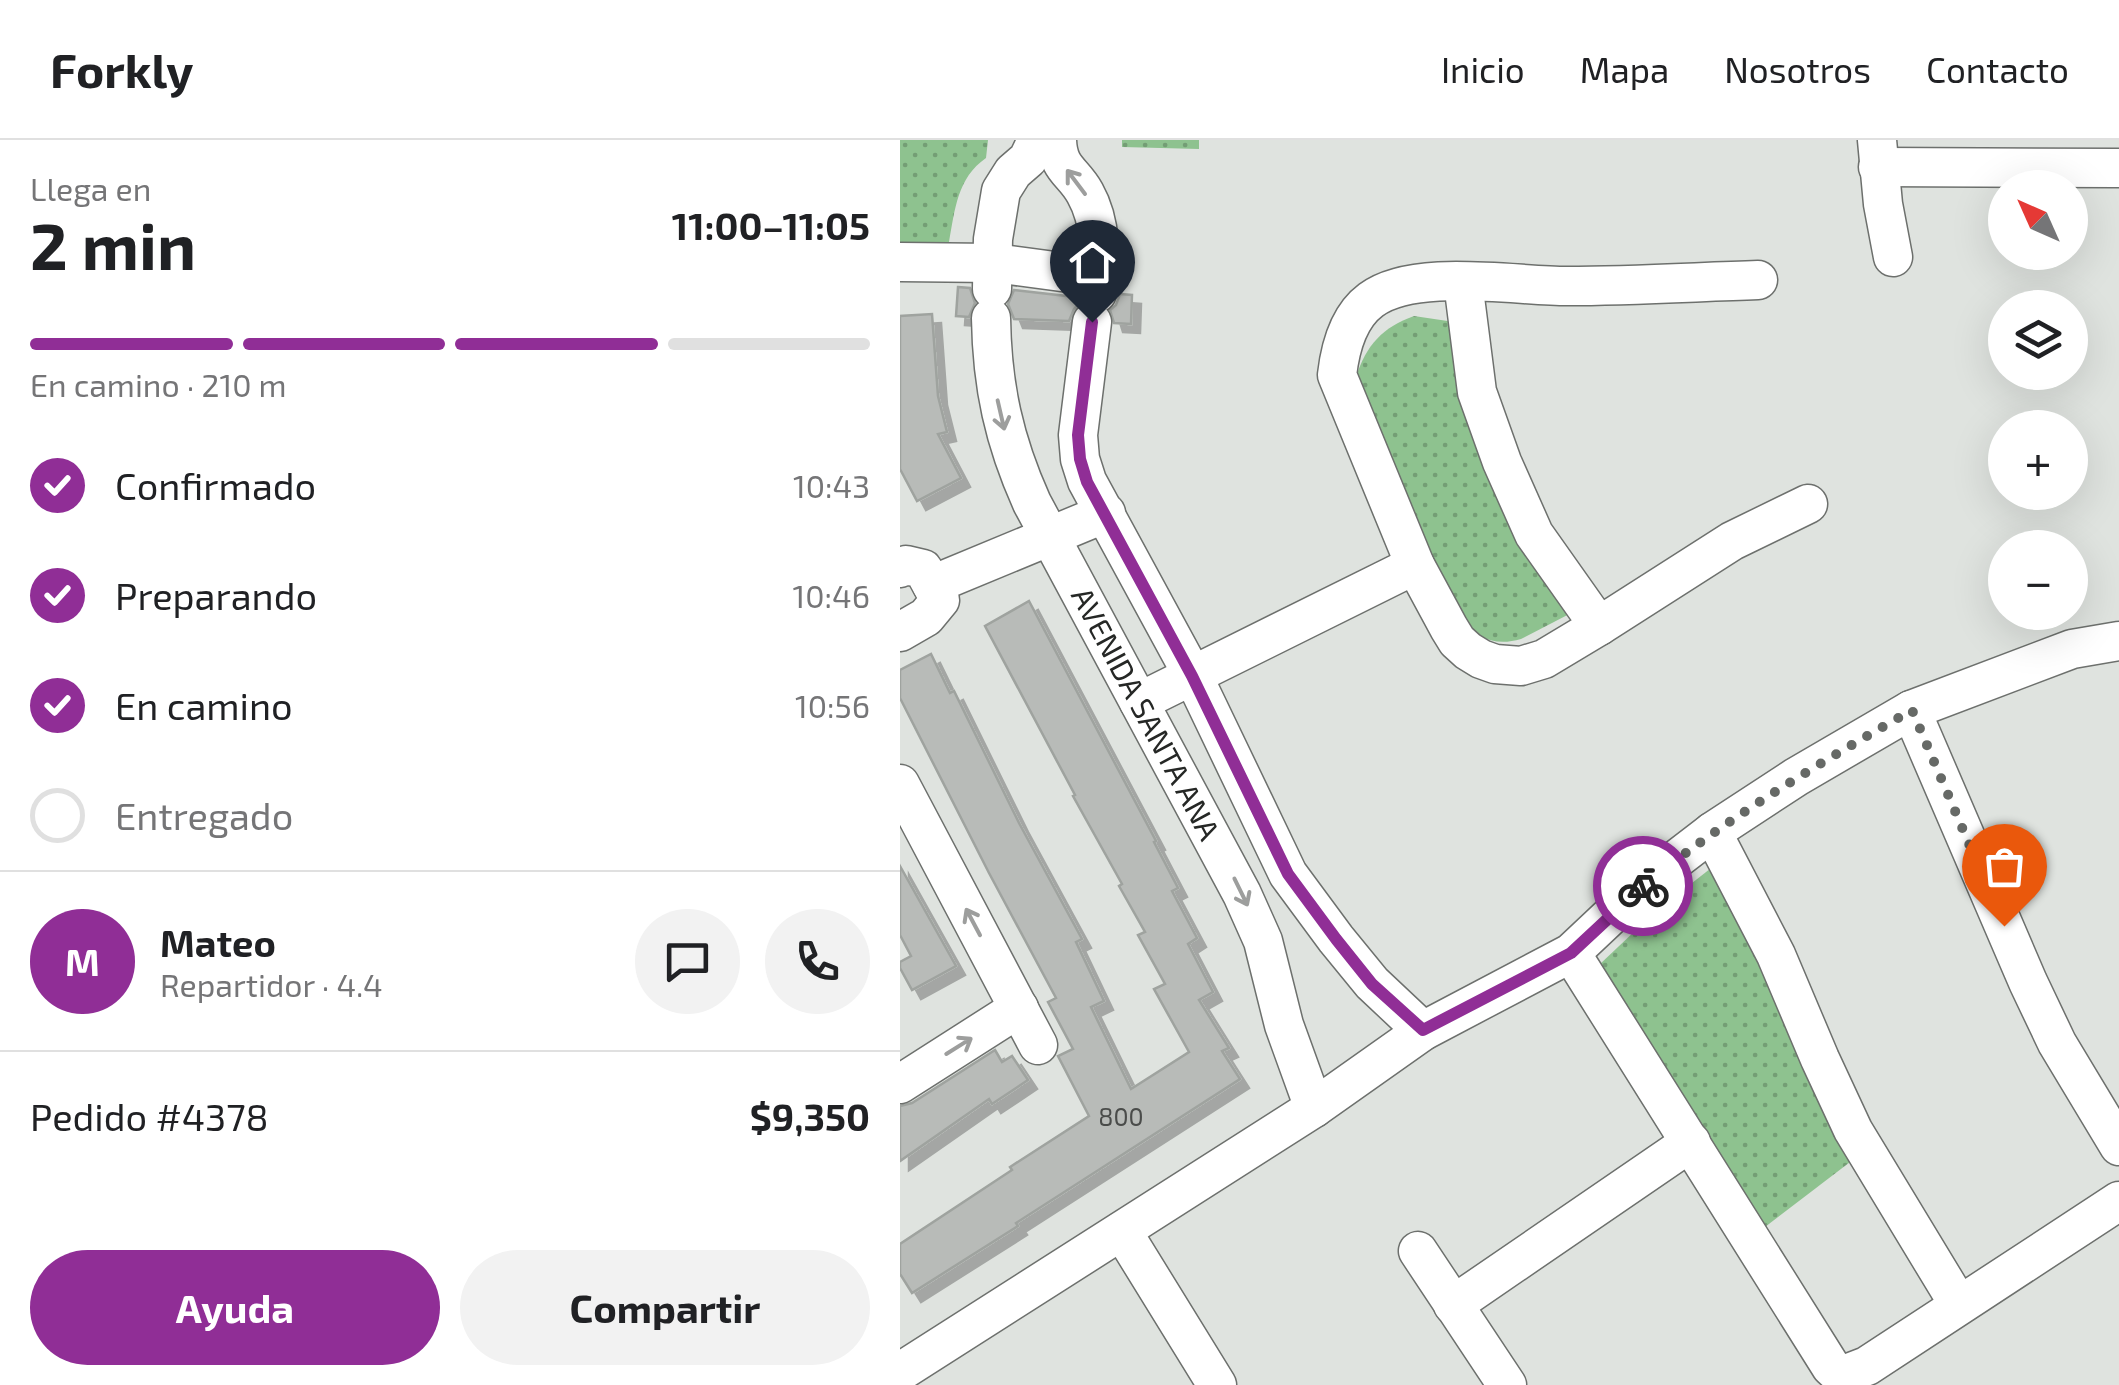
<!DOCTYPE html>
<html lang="es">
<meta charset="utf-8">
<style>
:root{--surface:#fff;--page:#f2f2f2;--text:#202124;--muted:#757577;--line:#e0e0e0;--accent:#902e96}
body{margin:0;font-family:"Exo 2",sans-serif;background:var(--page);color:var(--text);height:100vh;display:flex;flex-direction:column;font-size:38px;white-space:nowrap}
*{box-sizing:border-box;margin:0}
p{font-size:32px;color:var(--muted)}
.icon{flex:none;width:55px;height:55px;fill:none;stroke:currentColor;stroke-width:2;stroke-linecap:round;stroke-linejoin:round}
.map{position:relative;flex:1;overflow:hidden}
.drawer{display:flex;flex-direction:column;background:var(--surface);width:900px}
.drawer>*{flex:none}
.needle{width:65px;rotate:315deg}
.tools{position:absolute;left:1088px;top:30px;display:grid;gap:20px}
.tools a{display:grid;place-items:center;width:100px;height:100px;border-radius:50%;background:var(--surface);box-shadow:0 10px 40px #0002;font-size:50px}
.pin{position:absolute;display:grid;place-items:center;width:85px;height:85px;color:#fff;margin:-102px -42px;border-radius:50% 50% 50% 0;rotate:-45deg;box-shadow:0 0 10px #0007}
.pin .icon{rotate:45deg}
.courier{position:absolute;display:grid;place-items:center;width:100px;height:100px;margin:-50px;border:8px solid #902e96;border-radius:50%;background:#fff;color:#222;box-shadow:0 2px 12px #0007}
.head em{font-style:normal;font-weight:700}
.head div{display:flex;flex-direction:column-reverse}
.head{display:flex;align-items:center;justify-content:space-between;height:170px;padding:0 30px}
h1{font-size:65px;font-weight:700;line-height:75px}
.bar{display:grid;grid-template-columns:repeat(4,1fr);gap:15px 10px;align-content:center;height:120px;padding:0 30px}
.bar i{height:12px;border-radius:8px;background:var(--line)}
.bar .active{background:var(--accent)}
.bar p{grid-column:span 4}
.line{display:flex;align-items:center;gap:25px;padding:0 30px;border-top:2px solid var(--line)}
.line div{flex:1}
.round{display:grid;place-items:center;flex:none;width:105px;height:105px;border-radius:52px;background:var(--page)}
ol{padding:0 30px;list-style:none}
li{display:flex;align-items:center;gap:30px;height:110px}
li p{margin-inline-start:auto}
li .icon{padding:10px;border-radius:50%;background:var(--accent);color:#fff;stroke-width:4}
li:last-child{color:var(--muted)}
li i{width:55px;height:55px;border:5px solid var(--line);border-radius:50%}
.action{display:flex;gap:20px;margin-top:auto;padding:20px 30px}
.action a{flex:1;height:115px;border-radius:60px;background:var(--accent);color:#fff;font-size:40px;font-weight:700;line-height:115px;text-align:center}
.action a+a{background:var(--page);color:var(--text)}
header{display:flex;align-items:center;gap:60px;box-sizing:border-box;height:140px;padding:0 50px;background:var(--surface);border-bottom:2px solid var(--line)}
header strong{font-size:48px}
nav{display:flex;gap:55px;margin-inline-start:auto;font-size:35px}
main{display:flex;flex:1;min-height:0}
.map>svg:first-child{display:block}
.park{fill:url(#park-dots)}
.building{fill:#b8bbb8;stroke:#9fa39f;stroke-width:2.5;filter:url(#shadow)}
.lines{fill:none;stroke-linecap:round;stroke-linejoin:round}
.minor-casing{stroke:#6d706d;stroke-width:41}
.minor{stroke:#fff;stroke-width:38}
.oneway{stroke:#9d9e9d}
.done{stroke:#666966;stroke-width:10;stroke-dasharray:0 18}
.route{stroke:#902e96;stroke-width:12}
.labels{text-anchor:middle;stroke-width:8;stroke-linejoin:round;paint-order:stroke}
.number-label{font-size:25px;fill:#4a4c4a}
.street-label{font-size:30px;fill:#252725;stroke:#fff}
</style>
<header>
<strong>Forkly</strong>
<nav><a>Inicio</a><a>Mapa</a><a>Nosotros</a><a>Contacto</a></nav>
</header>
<main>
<section class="drawer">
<div class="head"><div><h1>2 min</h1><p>Llega en</p></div><em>11:00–11:05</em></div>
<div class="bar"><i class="active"></i><i class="active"></i><i class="active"></i><i></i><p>En camino · 210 m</p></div>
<ol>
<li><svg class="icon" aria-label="check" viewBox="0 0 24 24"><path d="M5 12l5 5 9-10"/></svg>Confirmado<p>10:43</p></li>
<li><svg class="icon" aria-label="check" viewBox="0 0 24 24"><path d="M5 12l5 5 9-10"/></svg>Preparando<p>10:46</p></li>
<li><svg class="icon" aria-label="check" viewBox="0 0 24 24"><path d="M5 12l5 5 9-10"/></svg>En camino<p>10:56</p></li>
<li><i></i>Entregado</li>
</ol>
<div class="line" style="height:180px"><b class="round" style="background:var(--accent);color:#fff">M</b><div><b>Mateo</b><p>Repartidor · 4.4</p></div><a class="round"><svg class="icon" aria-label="chat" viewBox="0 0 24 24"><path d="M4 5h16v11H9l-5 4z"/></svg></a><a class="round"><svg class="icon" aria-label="phone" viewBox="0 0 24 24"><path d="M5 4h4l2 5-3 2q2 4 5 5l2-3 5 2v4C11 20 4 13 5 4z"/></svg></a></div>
<div class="line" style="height:130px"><div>Pedido #4378</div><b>$9,350</b></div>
<div class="action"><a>Ayuda</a><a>Compartir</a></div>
</section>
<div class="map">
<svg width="1219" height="1245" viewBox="0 0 1219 1245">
<defs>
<pattern id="park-dots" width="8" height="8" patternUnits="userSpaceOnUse" patternTransform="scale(2.5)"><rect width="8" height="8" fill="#8ec28f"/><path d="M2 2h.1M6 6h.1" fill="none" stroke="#749e75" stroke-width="1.8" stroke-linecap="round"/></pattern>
<filter id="shadow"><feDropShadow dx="9" dy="9" stdDeviation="0" flood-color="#0004"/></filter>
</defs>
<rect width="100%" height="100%" fill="#dfe3df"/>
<g class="park">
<path d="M0 0H88L86 18C57 38 55 70 49 102L0 103Z"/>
<polygon points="222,0 299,0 299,9 222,7"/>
<path d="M514 176 561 183 679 469 621 499C594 507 577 497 557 480L456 237C466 205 483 187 514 176Z"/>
<polygon points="815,725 958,1016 865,1087 699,825 755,772"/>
</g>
<g class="building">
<polygon points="58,147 70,148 75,163 69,177 56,176"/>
<polygon points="114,150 175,157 178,165 174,169 169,181 114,179 108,164"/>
<polygon points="220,154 232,155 231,184 214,183 210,170 216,165"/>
<polygon points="32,174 38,256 47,292 38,294 61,338 17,361 0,329 0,176"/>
<polygon points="129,461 256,701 254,702 278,748 272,751 297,798 288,804 313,852 299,860 329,908 322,911 340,939 116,1083 118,1086 12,1153 0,1134 0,1104 112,1030 110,1027 189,976 158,916 173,909 148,862 156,858 89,733 0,558 0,530 31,514 50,553 54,551 119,683 182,799 176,802 204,861 191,867 231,949 289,912 254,849 265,844 238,795 245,792 219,746 222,744 173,656 175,655 85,486"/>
<polygon points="0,726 56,826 12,850 0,828 0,822 11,816 0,795"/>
<polygon points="95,910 102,922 112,916 128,940 92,964 89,959 0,1021 0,966 12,963"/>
</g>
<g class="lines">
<g class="minor-casing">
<g id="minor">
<path d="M157 0C158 30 173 31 185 53 202 83 201 120 197 153"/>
<polyline points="977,0 983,64 993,117"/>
<polyline points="978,27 1219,28"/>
<polyline points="0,122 94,123 199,137"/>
<path d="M858 140C795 142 730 146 667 146 614 146 514 128 471 160 448 177 440 209 437 235L515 425 549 488 557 501 568 511 581 519 595 524 621 526 644 519 699 486 832 401 908 364"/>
<polyline points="563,142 577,252 602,322 634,394 699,486"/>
<polyline points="92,149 93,99 101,51 113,32 128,19 137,0"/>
<path d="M91 178C92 246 104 301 132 363L342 754 363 801 384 885 414 968"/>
<polyline points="192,182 178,295 180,319 187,341 293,536 388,734 436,799 472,843 523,891"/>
<polyline points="0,428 6,425 23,429 40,460 26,477 0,492"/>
<polyline points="32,445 206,373"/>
<polyline points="239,562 515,425"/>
<polyline points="1011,570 1128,842 1157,903 1219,1006"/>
<polyline points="0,644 138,905"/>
<polyline points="812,692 876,815 920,919 953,990 1059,1165"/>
<polyline points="671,813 931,1227 941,1236 967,1226 1219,1061"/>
<polyline points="0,944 119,868"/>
<polyline points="222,1091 317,1245"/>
<polyline points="518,1111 607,1245"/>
<polyline points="553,1165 791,1002"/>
<polyline points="0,1232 414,968 523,891 671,813 739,749 769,725 812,692 896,637 1011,570 1172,509 1219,501"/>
</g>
</g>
<use href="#minor" class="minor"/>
</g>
<defs><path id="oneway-shaft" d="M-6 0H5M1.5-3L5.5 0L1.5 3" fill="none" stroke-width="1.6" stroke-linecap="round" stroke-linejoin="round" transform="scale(2.5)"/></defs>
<g class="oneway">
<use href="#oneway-shaft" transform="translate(176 42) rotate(-127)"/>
<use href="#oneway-shaft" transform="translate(101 275) rotate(77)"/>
<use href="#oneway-shaft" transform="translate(341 752) rotate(64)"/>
<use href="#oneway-shaft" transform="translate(73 782) rotate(-118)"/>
<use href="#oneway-shaft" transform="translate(59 906) rotate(-32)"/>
</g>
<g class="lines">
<path class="done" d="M743 746C827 678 918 624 1012 570L1104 786"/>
<polyline class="route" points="192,182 178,295 180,319 187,342 292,536 388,734 436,799 472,844 523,890 671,813 743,746"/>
</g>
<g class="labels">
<g class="number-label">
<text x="221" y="986">800</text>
</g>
<g class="street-label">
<text transform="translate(245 574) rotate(62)" y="10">AVENIDA SANTA ANA</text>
</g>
</g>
</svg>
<div class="tools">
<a><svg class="needle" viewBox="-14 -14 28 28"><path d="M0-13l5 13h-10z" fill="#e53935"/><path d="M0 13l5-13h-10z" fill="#757577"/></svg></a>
<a><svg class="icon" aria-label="layers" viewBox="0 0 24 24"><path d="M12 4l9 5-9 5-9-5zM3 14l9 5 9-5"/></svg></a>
<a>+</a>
<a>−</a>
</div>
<div class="pin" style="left:1104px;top:786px;background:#ea580c"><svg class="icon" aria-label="bag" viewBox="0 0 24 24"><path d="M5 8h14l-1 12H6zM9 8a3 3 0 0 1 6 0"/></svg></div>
<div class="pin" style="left:192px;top:182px;background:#1f2937"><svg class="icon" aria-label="home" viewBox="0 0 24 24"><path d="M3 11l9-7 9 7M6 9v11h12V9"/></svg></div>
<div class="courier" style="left:743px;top:746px"><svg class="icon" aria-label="bike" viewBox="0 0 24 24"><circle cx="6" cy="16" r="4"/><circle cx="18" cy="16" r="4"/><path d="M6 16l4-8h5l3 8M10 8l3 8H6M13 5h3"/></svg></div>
</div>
</main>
